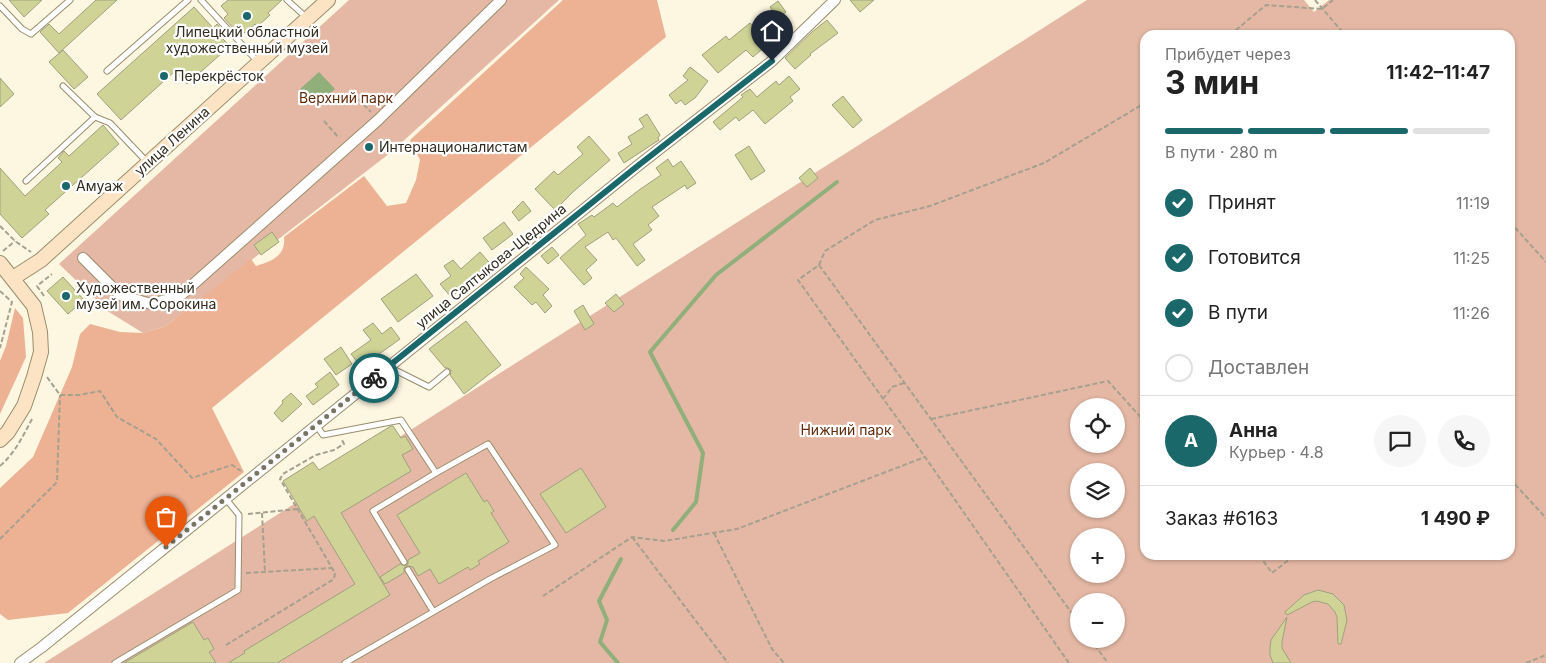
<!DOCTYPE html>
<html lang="ru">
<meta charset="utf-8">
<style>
:root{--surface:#fff;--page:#f6f6f6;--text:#222;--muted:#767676;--line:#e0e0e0;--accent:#1b686b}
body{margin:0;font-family:Inter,sans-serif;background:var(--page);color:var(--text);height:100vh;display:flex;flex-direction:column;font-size:19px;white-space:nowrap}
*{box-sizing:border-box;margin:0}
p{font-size:16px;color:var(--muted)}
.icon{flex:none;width:28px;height:28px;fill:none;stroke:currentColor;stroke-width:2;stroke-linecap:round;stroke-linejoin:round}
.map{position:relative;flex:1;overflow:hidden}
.panel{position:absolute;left:1140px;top:30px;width:375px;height:530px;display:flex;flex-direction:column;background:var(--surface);border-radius:15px;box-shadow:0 1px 4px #0004}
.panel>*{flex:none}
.fabs{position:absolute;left:1070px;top:398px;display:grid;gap:10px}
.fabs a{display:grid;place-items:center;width:55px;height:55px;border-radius:50%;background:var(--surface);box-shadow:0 1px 4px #0004;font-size:25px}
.pin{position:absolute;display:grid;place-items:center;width:42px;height:42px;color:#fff;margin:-51px -21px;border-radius:50% 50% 50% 0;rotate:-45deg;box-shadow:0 0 5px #0007}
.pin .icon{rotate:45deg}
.courier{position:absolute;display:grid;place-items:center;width:50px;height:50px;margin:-25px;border:4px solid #1b686b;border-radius:50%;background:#fff;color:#222;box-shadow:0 1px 6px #0007}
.summary em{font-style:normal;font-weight:700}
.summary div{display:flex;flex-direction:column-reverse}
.summary{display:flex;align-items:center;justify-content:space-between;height:85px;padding:0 25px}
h1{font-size:32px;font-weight:700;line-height:38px}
.bar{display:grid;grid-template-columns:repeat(4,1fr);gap:8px 5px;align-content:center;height:60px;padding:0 25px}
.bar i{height:6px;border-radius:4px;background:var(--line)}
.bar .on{background:var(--accent)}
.bar p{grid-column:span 4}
.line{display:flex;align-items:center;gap:12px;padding:0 25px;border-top:1px solid var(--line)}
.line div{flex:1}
.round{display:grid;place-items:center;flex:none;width:52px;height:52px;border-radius:26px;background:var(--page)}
ol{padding:0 25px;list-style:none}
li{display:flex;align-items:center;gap:15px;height:55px}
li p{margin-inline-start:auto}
li .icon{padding:5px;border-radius:50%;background:var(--accent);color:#fff;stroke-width:4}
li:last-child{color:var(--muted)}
li i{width:28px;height:28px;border:2px solid var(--line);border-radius:50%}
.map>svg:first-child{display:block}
.green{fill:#e4b8a4;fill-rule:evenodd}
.forest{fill:#edb194}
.water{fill:#90af7b}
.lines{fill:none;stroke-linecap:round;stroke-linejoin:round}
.stream{stroke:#90af7b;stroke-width:4}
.building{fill:#cfd496;stroke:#9ea17f}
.lane-casing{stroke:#998d6d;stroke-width:7}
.street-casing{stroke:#998d6d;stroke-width:12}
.secondary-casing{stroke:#998d6d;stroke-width:16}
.path{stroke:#a6a08e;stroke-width:2;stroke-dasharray:5 2.5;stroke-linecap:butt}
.lane{stroke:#fff;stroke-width:5}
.street{stroke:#fff;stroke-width:10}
.secondary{stroke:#fce3c4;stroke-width:14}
.done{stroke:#787363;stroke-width:5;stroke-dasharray:0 9}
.route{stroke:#1b686b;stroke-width:6}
.poi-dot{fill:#1b686b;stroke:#fff;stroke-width:2}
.labels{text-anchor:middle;stroke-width:4.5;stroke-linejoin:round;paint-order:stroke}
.poi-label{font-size:14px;fill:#312c1f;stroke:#fff;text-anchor:start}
.park-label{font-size:14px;fill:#612b0c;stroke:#fff}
.street-label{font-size:14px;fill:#312c1f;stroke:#fff}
</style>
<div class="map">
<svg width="1546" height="663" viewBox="0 0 1546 663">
<rect width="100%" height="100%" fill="#fdf6e1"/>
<g class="green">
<polygon points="349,0 559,0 390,153 166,326 143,333 109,312 59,264"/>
<path d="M1087 0H1304L1314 12 1329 0H1546V663H44ZM1145 35H1510V555H1145ZM1079 406H1116V444H1079ZM1079 471H1116V509H1079ZM1079 536H1116V574H1079ZM1079 601H1116V639H1079Z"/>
</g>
<g class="forest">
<path d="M563 0H657L666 37 212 408 244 472 68 613 8 620 0 614V488L33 457 72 367 80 334 90 324 120 332 143 333 166 326 251 259 256 266C272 261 286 256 284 237L364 176 387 206 406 203 416 180 420 160 410 140Z"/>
<polygon points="15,308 23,318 26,357 0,414 0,361 6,346"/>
</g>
<polygon class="water" points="319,72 335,89 316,106 300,89"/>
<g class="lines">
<g class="stream">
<polyline points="673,530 696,502 703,453 650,352 716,275 837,182"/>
<polyline points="618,663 600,642 607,620 599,601 621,559"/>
</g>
</g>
<g class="building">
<polygon points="9,0 42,0 24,17"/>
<polygon points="96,0 117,0 59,53 40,32 49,24 59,34"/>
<polygon points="228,0 282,0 268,13 270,15 257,27 255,24 245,33 238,25 234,29 224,18 228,14 221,6"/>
<polygon points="850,0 874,0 860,12"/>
<polygon points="778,1 786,12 781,16 786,22 764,40 768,44 753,57 746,50 718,73 702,55 726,36 729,40 750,23 754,28 774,13 770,7"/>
<polygon points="194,7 213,28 217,24 227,35 223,39 230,46 187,84 175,71 121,120 97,94"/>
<polygon points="827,20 838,33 810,54 811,55 795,69 785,58 812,32"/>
<polygon points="63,50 88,77 74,89 49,62"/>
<polygon points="690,67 708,81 695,98 685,105 681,100 676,104 669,95 688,80 683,76"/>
<polygon points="789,76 800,89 790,97 793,101 765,124 753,110 739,121 736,117 720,130 713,122 743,97 741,95 750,89 757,97 776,81 779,85"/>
<polygon points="0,78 14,94 0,107"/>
<polygon points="843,96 862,120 853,128 832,105"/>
<polygon points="647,114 660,135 658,138 659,140 624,163 618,153 632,144 628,137 644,127 639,119"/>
<polygon points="103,125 119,144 45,210 49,214 22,238 0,214 0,168 25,196 62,162 58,158 64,151 69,156"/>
<polygon points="589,136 610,160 574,191 555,210 535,189 554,171 558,175 583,154 577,147"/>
<polygon points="749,146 765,171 751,180 735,155"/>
<polygon points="668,159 673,167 681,161 696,183 687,189 685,185 652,207 659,216 648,225 652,230 633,244 645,260 637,266 616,238 613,240 608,232 585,247 597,260 586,270 592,278 584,285 560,258 586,235 578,224 592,215 594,217 613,203 617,207 639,190 661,175 656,168"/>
<polygon points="810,168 818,178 807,187 799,178"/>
<polygon points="523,201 531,211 519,221 512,212"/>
<polygon points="504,222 513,234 492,250 483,238"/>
<polygon points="272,232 279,242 261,255 254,245"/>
<polygon points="552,247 559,255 548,264 541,256"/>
<polygon points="480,252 493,267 481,278 479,276 451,297 440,284 451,276 444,266 453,260 461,269"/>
<polygon points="526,267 549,289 543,295 552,306 545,313 536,302 532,305 514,287 524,278 520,274"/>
<polygon points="416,274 433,296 398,322 381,299"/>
<polygon points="63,277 84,300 68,314 47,291"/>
<polygon points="616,294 624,304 614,312 605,303"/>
<polygon points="583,305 594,324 585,330 574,311"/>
<polygon points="466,321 501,365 464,394 450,375 451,370 448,368 445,368 429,349"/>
<polygon points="373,323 382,334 391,327 400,339 361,367 351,354 371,340 363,330"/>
<polygon points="341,347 352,364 336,375 324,359"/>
<polygon points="330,372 339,385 313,405 306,396 318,387 315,384"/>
<polygon points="291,393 302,404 282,422 274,413 283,403 282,401"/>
<polygon points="391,426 393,426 401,438 405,436 413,449 402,455 411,471 341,513 390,595 277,663 228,663 245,653 244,651 355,584 314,516 307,521 283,481 313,462 319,470"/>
<polygon points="581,468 606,507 566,533 540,494"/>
<polygon points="466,473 484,502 487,500 494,511 491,513 509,542 478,561 480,564 470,570 468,567 439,584 430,569 418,576 413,567 408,566 404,568 404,573 385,584 380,577 400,564 406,566 408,564 408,560 420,553 397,515"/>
<polygon points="175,512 181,519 165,533 159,526"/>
<polygon points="1318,590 1333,594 1344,605 1347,620 1341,644 1338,644 1337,617 1335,612 1328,604 1317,601 1312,602 1287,615 1285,612 1304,595"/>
<polygon points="1287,617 1282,642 1282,648 1291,663 1273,663 1270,655 1270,647 1271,640"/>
<polygon points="193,622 204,640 208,638 214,649 209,652 216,663 124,663"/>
</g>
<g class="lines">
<g class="lane-casing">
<g id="lane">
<polyline points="201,0 258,62"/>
<polyline points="287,0 307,18"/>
<polyline points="0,6 22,29 31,34 70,0"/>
<polyline points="107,71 188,0"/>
<polyline points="63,86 95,117 110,123 148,163"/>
<polyline points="26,181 95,117"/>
<polyline points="389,367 429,387 447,372"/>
<polyline points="317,426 323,435 401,420 436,473 488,444 555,545 490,579 345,663"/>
<polyline points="404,562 373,511 436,473"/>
<polyline points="408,570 433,611"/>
<polyline points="115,663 238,590 239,515 226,499"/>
</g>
</g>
<g class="street-casing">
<g id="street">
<polyline points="83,258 120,295 151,304 180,296 378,120 501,0"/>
<polyline points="20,663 42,647 635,168 772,61 835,0"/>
</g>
</g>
<g class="secondary-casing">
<g id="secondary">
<polyline points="0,263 34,306 40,332 41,352 34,377 24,406 8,432 0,440"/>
<polyline points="13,278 41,260 328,0"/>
</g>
</g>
<g class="path">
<polyline points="1315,0 1345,35"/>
<polyline points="1230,35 1266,5 1322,9 1333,0"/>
<polyline points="353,94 371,112"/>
<polyline points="324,121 339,138"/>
<polyline points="1510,222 1546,262"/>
<polyline points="0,226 15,241 31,252"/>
<polyline points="3,251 15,241"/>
<polyline points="819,265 1079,623"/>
<polyline points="0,291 12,302 0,348"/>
<polyline points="44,296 37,286 52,274"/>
<polyline points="47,377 60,395 79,395 100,391 117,417 156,439 192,478 232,465 241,471"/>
<polyline points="883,399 892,387 904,383"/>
<polyline points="931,419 1108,381 1145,422"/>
<path d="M0 466C15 453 23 436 32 419"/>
<polyline points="1510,479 1546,518"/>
<polyline points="262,513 265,572"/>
<polyline points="248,514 298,509"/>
<polyline points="714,533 772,649 784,663"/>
<polyline points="632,537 728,663"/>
<polyline points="0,539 57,482 60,395"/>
<polyline points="1259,555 1272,573 1295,555"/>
<polyline points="246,573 332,568"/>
<polyline points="543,596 632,537 664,541 737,529 925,457"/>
<polyline points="1090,639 1108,663"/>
<polyline points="226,645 334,579 335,573 280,479 283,474 316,455 334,450 344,444 342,440"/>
<polyline points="1069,663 925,457 798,280 819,265 825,251 875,220 930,206 1044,163 1145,103"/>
<polyline points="1526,663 1546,655"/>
</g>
<use href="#lane" class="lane"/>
<use href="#street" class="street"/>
<use href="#secondary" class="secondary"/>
</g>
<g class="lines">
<polyline class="done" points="166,547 374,378"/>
<polyline class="route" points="374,378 635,168 772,61"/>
</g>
<g class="poi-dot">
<circle cx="247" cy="16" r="5"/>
<circle cx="164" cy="76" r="5"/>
<circle cx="369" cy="147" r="5"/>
<circle cx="66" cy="186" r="5"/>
<circle cx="66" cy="296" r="5"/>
</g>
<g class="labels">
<g class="poi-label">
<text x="247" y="37" text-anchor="middle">Липецкий областной<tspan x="247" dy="16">художественный музей</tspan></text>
<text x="174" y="81">Перекрёсток</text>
<text x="379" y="152">Интернационалистам</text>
<text x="76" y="191">Амуаж</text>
<text x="76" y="293">Художественный<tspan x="76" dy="16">музей им. Сорокина</tspan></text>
</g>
<g class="park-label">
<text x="346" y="103">Верхний парк</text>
<text x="846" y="435">Нижний парк</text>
</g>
<g class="street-label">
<text transform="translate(172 141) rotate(-42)" y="5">улица Ленина</text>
<text transform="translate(491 266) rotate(-39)" y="5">улица Салтыкова-Щедрина</text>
</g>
</g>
</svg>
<div class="fabs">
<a><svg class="icon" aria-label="locate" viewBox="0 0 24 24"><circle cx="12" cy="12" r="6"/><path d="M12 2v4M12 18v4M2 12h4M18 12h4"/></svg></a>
<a><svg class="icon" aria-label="layers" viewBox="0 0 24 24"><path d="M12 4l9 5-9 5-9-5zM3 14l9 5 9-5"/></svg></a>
<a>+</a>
<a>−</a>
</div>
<div class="pin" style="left:166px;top:547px;background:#ea580c"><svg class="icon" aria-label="bag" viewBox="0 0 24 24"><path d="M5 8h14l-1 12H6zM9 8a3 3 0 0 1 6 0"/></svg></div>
<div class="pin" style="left:772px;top:61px;background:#1f2937"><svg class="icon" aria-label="home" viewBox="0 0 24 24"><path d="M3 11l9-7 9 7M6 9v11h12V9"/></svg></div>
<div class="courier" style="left:374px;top:378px"><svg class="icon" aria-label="bike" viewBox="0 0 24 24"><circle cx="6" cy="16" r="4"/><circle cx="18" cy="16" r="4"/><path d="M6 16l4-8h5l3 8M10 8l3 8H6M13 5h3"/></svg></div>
<section class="panel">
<div class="summary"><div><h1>3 мин</h1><p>Прибудет через</p></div><em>11:42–11:47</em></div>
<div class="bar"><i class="on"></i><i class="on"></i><i class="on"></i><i></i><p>В пути · 280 m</p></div>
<ol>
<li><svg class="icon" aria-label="check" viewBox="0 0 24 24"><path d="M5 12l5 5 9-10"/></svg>Принят<p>11:19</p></li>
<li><svg class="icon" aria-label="check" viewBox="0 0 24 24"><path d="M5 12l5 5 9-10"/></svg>Готовится<p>11:25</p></li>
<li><svg class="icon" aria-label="check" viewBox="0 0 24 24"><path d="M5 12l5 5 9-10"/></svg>В пути<p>11:26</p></li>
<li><i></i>Доставлен</li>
</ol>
<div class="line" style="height:90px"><b class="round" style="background:var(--accent);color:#fff">А</b><div><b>Анна</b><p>Курьер · 4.8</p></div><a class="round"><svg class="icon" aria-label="chat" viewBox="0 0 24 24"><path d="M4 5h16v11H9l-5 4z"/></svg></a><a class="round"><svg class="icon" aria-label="phone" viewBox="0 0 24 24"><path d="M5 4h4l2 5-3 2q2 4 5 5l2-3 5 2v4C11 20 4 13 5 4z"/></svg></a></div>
<div class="line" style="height:65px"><div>Заказ #6163</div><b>1 490 ₽</b></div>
</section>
</div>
